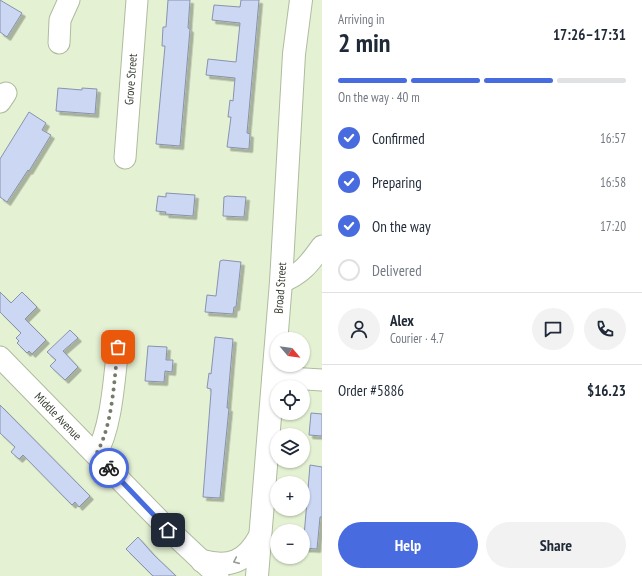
<!DOCTYPE html>
<meta charset="utf-8">
<style>
:root{--surface:#fff;--page:#f2f2f3;--text:#1f2937;--muted:#747a83;--line:#e0e1e3;--accent:#486cdf}
body{margin:0;font-family:"PT Sans Narrow",sans-serif;background:var(--page);color:var(--text);height:100vh;display:flex;flex-direction:column;font-size:15px;white-space:nowrap}
*{box-sizing:border-box;margin:0}
p{font-size:13px;color:var(--muted)}
.icon{flex:none;width:22px;height:22px;fill:none;stroke:currentColor;stroke-width:2;stroke-linecap:round;stroke-linejoin:round}
.map{position:relative;flex:1;overflow:hidden}
.drawer{display:flex;flex-direction:column;background:var(--surface);width:320px}
.drawer>*{flex:none}
.needle{width:26px;rotate:119deg}
.fabs{position:absolute;left:270px;top:332px;display:grid;gap:8px}
.fabs a{display:grid;place-items:center;width:40px;height:40px;border-radius:50%;background:var(--surface);box-shadow:0 1px 3px #0004;font-size:20px}
.pin{position:absolute;display:grid;place-items:center;width:34px;height:34px;color:#fff;margin:-17px;border-radius:8px;box-shadow:0 2px 6px #0006}
.courier{position:absolute;display:grid;place-items:center;width:40px;height:40px;margin:-20px;border:3px solid #486cdf;border-radius:50%;background:#fff;color:#222;box-shadow:0 1px 5px #0007}
.summary em{font-style:normal;font-weight:700}
.summary div{display:flex;flex-direction:column-reverse}
.summary{display:flex;align-items:center;justify-content:space-between;height:68px;padding:0 16px}
h1{font-size:26px;font-weight:700;line-height:30px}
.bar{display:grid;grid-template-columns:repeat(4,1fr);gap:6px 4px;align-content:center;height:48px;padding:0 16px}
.bar i{height:5px;border-radius:3px;background:var(--line)}
.bar .selected{background:var(--accent)}
.bar p{grid-column:span 4}
.line{display:flex;align-items:center;gap:10px;padding:0 16px;border-top:1px solid var(--line)}
.line div{flex:1}
.round{display:grid;place-items:center;flex:none;width:42px;height:42px;border-radius:21px;background:var(--page)}
ol{padding:0 16px;list-style:none}
li{display:flex;align-items:center;gap:12px;height:44px}
li p{margin-inline-start:auto}
li .icon{padding:4px;border-radius:50%;background:var(--accent);color:#fff;stroke-width:4}
li:last-child{color:var(--muted)}
li i{width:22px;height:22px;border:2px solid var(--line);border-radius:50%}
.primary-button{display:flex;gap:8px;margin-top:auto;padding:8px 16px}
.primary-button a{flex:1;height:46px;border-radius:24px;background:var(--accent);color:#fff;font-size:16px;font-weight:700;line-height:46px;text-align:center}
.primary-button a+a{background:var(--page);color:var(--text)}
main{display:flex;flex:1;min-height:0}
.map>svg:first-child{display:block}
.building{fill:#cbd7f3;stroke:#8793ad;filter:url(#shadow)}
.lines{fill:none;stroke-linecap:round;stroke-linejoin:round}
.minor-casing{stroke:#afbb9f;stroke-width:23}
.major-casing{stroke:#afbb9f;stroke-width:24}
.minor{stroke:#fff;stroke-width:21}
.major{stroke:#fff;stroke-width:22}
.oneway{stroke:#9b9e98}
.done{stroke:#747b6a;stroke-width:4;stroke-dasharray:0 7.2}
.route{stroke:#486cdf;stroke-width:5}
.labels{text-anchor:middle;stroke-width:3;stroke-linejoin:round;paint-order:stroke}
.street-label{font-size:12px;fill:#373c31;stroke:#e4f1d3}
</style>
<main>
<div class="map">
<svg width="322" height="576" viewBox="0 0 322 576">
<defs>
<filter id="shadow"><feDropShadow dx="3.5" dy="3.5" stdDeviation="0" flood-color="#0004"/></filter>
</defs>
<rect width="100%" height="100%" fill="#e4f1d3"/>
<g class="building">
<polygon points="0,0 22,13 7,37 0,32"/>
<polygon points="168,0 190,0 188,28 190,29 180,146 156,144 165,46 162,46 163,27 166,27"/>
<polygon points="241,0 259,0 247,133 250,134 249,149 227,147 231,117 228,117 230,100 233,101 235,78 206,75 208,59 236,62 240,23 212,20 214,5 240,7"/>
<polygon points="58,88 82,90 82,88 97,89 95,114 56,111"/>
<polygon points="29,112 46,123 42,130 51,135 29,171 28,170 7,202 0,197 0,159"/>
<polygon points="166,193 195,195 193,216 165,214 166,212 156,211 158,196 166,197"/>
<polygon points="227,196 246,197 244,217 223,216 224,197"/>
<polygon points="223,260 241,262 236,307 234,307 233,314 205,312 207,295 216,296 220,261"/>
<polygon points="0,292 11,303 22,292 37,307 25,319 46,340 32,354 29,351 27,353 17,343 19,341 16,338 21,333 0,312"/>
<polygon points="70,330 78,338 63,351 78,367 65,380 50,366 56,360 47,352"/>
<polygon points="215,337 233,339 227,408 229,408 220,498 203,497 211,392 211,389 207,388 209,373 211,374"/>
<polygon points="148,346 167,347 166,360 173,360 172,372 165,371 164,382 145,381"/>
<polygon points="0,405 90,496 79,507 75,502 72,505 23,455 19,459 11,452 15,447 0,433"/>
<polygon points="311,413 322,414 322,436 309,435"/>
<polygon points="310,465 322,467 322,517 320,517 317,549 303,548"/>
<polygon points="138,537 154,555 176,576 153,576 126,549"/>
</g>
<g class="lines">
<g class="minor-casing">
<g id="minor">
<polyline points="59,43 60,20 69,0"/>
<polyline points="0,102 6,93"/>
<path id="s1" d="M125 158 137 0"/>
<path d="M281 282C301 275 310 263 322 246"/>
<path id="s2" d="M0 357 169 530 218 576"/>
<polyline points="273,377 322,380"/>
<path d="M96 454C112 427 114 378 118 347"/>
</g>
</g>
<g class="major-casing">
<g id="major">
<path d="M202 561C230 568 246 562 260 536"/>
<path id="s3" d="M257 576 281 282 294 54 301 0"/>
</g>
</g>
<use href="#minor" class="minor"/>
<use href="#major" class="major"/>
</g>
<defs><path id="oneway-chevron" d="M-2-3.5L2.5 0L-2 3.5" fill="none" stroke-width="1.6" stroke-linecap="round" stroke-linejoin="round"/></defs>
<use class="oneway" href="#oneway-chevron" transform="translate(236 561) rotate(156)"/>
<g class="lines">
<path class="done" d="M109 468 96 454C113 426 114 379 118 347"/>
<polyline class="route" points="109,468 168,530"/>
</g>
<g class="labels">
<g class="street-label">
<text dy="4" stroke="none"><textPath href="#s1" startOffset="79">Grove Street</textPath></text>
<text dy="4" stroke="none"><textPath href="#s3" startOffset="289">Broad Street</textPath></text>
<text dy="4" stroke="none"><textPath href="#s2" startOffset="83">Middle Avenue</textPath></text>
</g>
</g>
</svg>
<div class="fabs">
<a><svg class="needle" viewBox="-14 -14 28 28"><path d="M0-13l5 13h-10z" fill="#e53935"/><path d="M0 13l5-13h-10z" fill="#747a83"/></svg></a>
<a><svg class="icon" aria-label="locate" viewBox="0 0 24 24"><circle cx="12" cy="12" r="6"/><path d="M12 2v4M12 18v4M2 12h4M18 12h4"/></svg></a>
<a><svg class="icon" aria-label="layers" viewBox="0 0 24 24"><path d="M12 4l9 5-9 5-9-5zM3 14l9 5 9-5"/></svg></a>
<a>+</a>
<a>−</a>
</div>
<div class="pin" style="left:118px;top:347px;background:#ea580c"><svg class="icon" aria-label="bag" viewBox="0 0 24 24"><path d="M5 8h14l-1 12H6zM9 8a3 3 0 0 1 6 0"/></svg></div>
<div class="pin" style="left:168px;top:530px;background:#1f2937"><svg class="icon" aria-label="home" viewBox="0 0 24 24"><path d="M3 11l9-7 9 7M6 9v11h12V9"/></svg></div>
<div class="courier" style="left:109px;top:468px"><svg class="icon" aria-label="bike" viewBox="0 0 24 24"><circle cx="6" cy="16" r="4"/><circle cx="18" cy="16" r="4"/><path d="M6 16l4-8h5l3 8M10 8l3 8H6M13 5h3"/></svg></div>
</div>
<section class="drawer">
<div class="summary"><div><h1>2 min</h1><p>Arriving in</p></div><em>17:26–17:31</em></div>
<div class="bar"><i class="selected"></i><i class="selected"></i><i class="selected"></i><i></i><p>On the way · 40 m</p></div>
<ol>
<li><svg class="icon" aria-label="check" viewBox="0 0 24 24"><path d="M5 12l5 5 9-10"/></svg>Confirmed<p>16:57</p></li>
<li><svg class="icon" aria-label="check" viewBox="0 0 24 24"><path d="M5 12l5 5 9-10"/></svg>Preparing<p>16:58</p></li>
<li><svg class="icon" aria-label="check" viewBox="0 0 24 24"><path d="M5 12l5 5 9-10"/></svg>On the way<p>17:20</p></li>
<li><i></i>Delivered</li>
</ol>
<div class="line" style="height:72px"><a class="round"><svg class="icon" aria-label="person" viewBox="0 0 24 24"><circle cx="12" cy="8" r="4"/><path d="M4 21q1-7 8-7t8 7"/></svg></a><div><b>Alex</b><p>Courier · 4.7</p></div><a class="round"><svg class="icon" aria-label="chat" viewBox="0 0 24 24"><path d="M4 5h16v11H9l-5 4z"/></svg></a><a class="round"><svg class="icon" aria-label="phone" viewBox="0 0 24 24"><path d="M5 4h4l2 5-3 2q2 4 5 5l2-3 5 2v4C11 20 4 13 5 4z"/></svg></a></div>
<div class="line" style="height:52px"><div>Order #5886</div><b>$16.23</b></div>
<div class="primary-button"><a>Help</a><a>Share</a></div>
</section>
</main>
